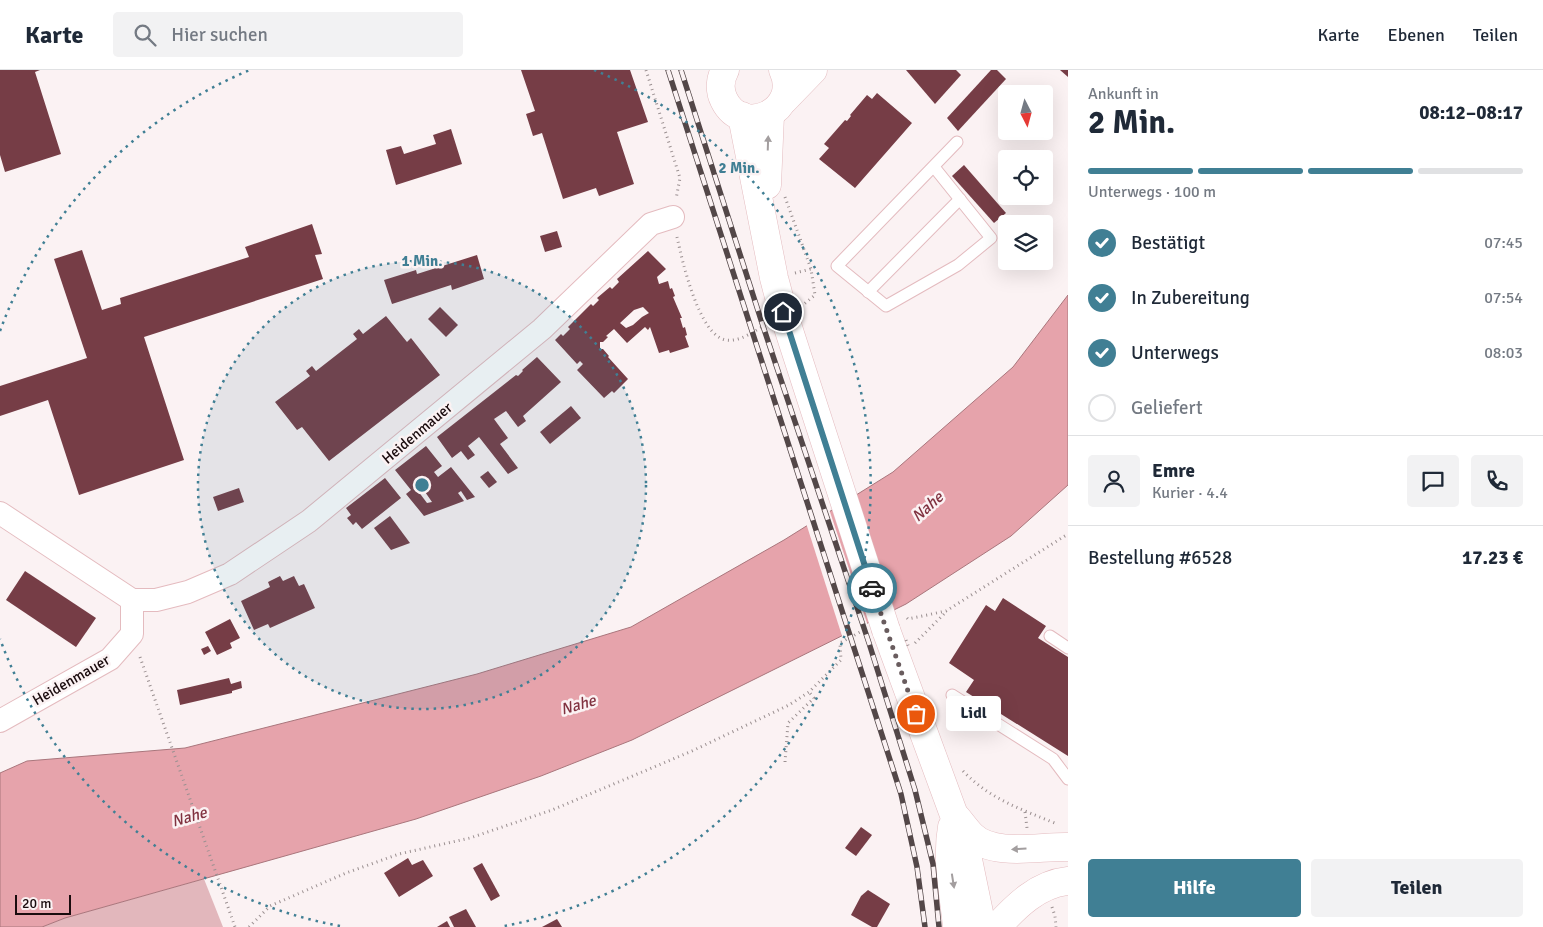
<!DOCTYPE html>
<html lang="de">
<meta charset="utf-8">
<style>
:root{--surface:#fff;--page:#f2f2f3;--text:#1f2937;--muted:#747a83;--line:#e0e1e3;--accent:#407f94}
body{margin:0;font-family:Signika,sans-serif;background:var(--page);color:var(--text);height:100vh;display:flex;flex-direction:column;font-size:19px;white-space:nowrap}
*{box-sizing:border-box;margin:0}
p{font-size:16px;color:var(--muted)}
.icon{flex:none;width:28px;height:28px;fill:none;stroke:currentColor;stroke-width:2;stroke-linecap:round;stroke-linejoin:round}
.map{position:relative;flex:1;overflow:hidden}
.sheet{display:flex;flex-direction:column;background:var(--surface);width:475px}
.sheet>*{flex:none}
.needle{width:32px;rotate:174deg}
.fabs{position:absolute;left:998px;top:15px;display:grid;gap:10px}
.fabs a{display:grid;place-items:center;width:55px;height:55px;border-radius:5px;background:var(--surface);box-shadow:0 5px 20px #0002;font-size:25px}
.scale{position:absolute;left:15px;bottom:12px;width:56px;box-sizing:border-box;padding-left:5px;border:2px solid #1a0c0e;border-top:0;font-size:14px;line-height:18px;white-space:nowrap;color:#1a0c0e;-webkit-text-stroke:4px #fbf2f3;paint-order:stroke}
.pin{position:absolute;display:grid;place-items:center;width:42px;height:42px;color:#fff;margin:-21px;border:2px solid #fff;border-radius:50%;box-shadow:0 1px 5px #0007}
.courier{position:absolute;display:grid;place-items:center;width:50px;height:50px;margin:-25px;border:4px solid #407f94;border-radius:50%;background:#fff;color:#222;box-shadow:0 1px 6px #0007}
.bubble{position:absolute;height:35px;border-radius:5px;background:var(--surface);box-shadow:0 5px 20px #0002;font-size:16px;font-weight:800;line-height:35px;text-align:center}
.overview em{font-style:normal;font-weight:800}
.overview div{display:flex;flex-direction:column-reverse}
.overview{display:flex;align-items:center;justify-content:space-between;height:85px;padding:0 20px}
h1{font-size:32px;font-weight:800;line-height:38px}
.bar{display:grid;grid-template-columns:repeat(4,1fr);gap:8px 5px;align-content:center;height:60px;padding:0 20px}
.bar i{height:6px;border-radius:4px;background:var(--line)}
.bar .on{background:var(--accent)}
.bar p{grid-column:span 4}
.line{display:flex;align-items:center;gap:12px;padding:0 20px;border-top:1px solid var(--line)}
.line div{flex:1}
.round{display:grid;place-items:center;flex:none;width:52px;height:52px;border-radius:5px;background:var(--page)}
ol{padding:0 20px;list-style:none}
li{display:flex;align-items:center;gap:15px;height:55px}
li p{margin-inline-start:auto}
li .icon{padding:5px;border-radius:50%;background:var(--accent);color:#fff;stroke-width:4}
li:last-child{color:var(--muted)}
li i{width:28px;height:28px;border:2px solid var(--line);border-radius:50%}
.button{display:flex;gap:10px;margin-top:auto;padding:10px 20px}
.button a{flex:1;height:58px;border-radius:5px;background:var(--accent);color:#fff;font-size:20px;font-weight:800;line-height:58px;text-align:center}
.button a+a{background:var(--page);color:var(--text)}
header{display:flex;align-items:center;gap:30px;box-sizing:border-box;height:70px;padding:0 25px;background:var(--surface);border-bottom:1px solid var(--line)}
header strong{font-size:24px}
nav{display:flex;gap:28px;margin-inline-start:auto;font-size:18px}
.search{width:350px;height:45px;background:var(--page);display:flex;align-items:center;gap:12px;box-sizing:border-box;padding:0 18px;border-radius:5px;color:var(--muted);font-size:19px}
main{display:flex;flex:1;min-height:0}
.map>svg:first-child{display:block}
.green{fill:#e2b7bc}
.water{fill:#e6a3ab;stroke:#a9767c}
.pier{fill:#fbf2f3}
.building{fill:#763d46;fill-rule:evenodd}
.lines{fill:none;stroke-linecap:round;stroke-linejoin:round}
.lane-casing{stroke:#e4bbbf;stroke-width:13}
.street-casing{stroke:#e4bbbf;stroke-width:24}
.secondary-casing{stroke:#e4bbbf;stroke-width:29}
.path{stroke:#9b9091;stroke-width:3;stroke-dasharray:1 4;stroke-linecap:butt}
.lane{stroke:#fff;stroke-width:11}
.street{stroke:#fff;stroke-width:22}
.secondary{stroke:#fff;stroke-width:28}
.rail-casing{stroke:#534748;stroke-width:5.5}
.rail{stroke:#fbf2f3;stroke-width:4;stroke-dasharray:11;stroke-linecap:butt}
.secondary-bridge-casing{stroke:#e4bbbf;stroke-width:29;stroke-linecap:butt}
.path-bridge{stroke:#9b9091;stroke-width:3;stroke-dasharray:1 4;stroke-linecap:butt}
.secondary-bridge{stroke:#fff;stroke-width:28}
.oneway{fill:#a39e9f}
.done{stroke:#695c5e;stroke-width:5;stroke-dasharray:0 9}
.route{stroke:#407f94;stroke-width:6}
.ring{fill:none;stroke:#407f94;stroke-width:2.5;stroke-dasharray:2.5 5}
.labels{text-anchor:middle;stroke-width:5;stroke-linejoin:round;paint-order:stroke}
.street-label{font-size:15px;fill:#1a0c0e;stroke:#fbf2f3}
.water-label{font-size:16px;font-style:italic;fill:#813240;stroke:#fbf2f3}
.centre{fill:#407f94;stroke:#fbf2f3;stroke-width:2.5}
.ring-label{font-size:15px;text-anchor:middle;font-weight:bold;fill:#407f94;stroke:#fbf2f3;stroke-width:5;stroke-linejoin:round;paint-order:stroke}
</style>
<header>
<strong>Karte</strong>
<div class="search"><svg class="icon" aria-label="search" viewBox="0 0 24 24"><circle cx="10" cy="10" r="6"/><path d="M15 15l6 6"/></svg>Hier suchen</div>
<nav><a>Karte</a><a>Ebenen</a><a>Teilen</a></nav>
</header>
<main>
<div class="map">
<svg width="1068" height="857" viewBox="0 0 1068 857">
<rect width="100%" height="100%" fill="#fbf2f3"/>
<polygon class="green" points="204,809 223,857 42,857 65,848"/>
<polygon class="water" points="1068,225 1068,415 1011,466 906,534 632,670 541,706 416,749 65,848 42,857 0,857 0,703 27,691 185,678 477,604 631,557 784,470 893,402 1013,297"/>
<polygon class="pier" points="829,439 868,556 843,569 806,453"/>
<g class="building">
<polygon points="0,0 40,0 35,2 61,84 5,102 0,85"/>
<polygon points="521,0 630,0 648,52 617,62 634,114 599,126 596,118 563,129 542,63 533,66 526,44 535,41"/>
<polygon points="906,0 956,0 961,5 935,34"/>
<polygon points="991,0 997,0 1006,9 958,61 947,48"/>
<polygon points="1060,0 1068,0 1068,7"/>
<polygon points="877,23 912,53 855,118 819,89 829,78 824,74 845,50 847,51 851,46 850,45 867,25 872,29"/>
<polygon points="451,59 462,94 396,115 386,80 401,76 404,84 436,74 433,65"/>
<polygon points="964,95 1006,143 994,153 952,106"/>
<polygon points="312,154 322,184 315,185 323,209 144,267 184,390 79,425 48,330 0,346 0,316 87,288 54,189 82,180 102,240 121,234 120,228 249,187 245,177"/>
<polygon points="557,161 562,177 545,182 540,166"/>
<path d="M648 181 666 199 657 207 659 214 668 211 670 219 672 218 675 226 673 227 682 248H680L683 258 685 257 687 265 685 266 689 277 670 283 669 280 659 283 650 257 648 260 645 257 627 273 614 259 606 266 608 267 603 272H600V279H603L609 286 608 287 628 309 614 323 612 321 604 328 577 300 583 294 580 291 577 294 555 270 561 264 563 266 570 259 568 257 591 234 593 236 599 230 597 228 610 217 612 219 619 212 617 209ZM643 237 649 243 642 247 633 255 626 258 620 253 634 240Z"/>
<polygon points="477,185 484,209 452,220 451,215 392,234 384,210 416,200 417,204"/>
<polygon points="440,237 458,255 446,267 428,249"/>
<polygon points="386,246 407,272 411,268 440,305 329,391 302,357 297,360 275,332 310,306 306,301 312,296 316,301 357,269 353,264 359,259 363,264"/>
<polygon points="537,287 561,312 523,346 526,351 518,357 506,341 494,349 508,368 500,374 518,398 508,404 479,367 468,376 475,385 468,390 461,381 452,388 437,367 516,305 518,306 523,301 522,300"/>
<polygon points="571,336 581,348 550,374 540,362"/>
<path d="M426 376 442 396 434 402 438 407 451 397 475 427 467 430 461 421 458 423 464 431 424 446 406 424 411 420 395 400ZM424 410 427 416 423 419 432 432 427 433 415 417Z"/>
<polygon points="488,401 497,412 489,418 480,407"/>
<polygon points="385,408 401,428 362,459 356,452 353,455 347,448 351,445 346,438"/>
<polygon points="239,418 244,432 218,441 213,427"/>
<polygon points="390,446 410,473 391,480 374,458"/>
<polygon points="25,501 96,548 76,577 6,530"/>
<polygon points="280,506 283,511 294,506 299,516 304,514 315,538 270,558 268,554 254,560 241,531 270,517 268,512"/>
<polygon points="1003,528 1046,556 1038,568 1068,587 1068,686 966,622 974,610 949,593 986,535 995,541"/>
<polygon points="230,549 240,568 230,573 232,578 217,585 205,562"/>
<polygon points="208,576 211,581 204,585 201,579"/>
<polygon points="229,608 231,614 241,611 242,618 232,621 232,623 180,635 177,620"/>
<polygon points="861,757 872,765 856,786 845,778"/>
<polygon points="408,788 412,795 423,790 433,806 399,827 384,803"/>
<polygon points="482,793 500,826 491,831 473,798"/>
<polygon points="868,820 890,834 877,857 872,857 851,845 861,826"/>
<polygon points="466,839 476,857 454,857 449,847"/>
<polygon points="557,849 562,857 542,857"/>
<polygon points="447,851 450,857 437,857"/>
</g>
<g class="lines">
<g class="lane-casing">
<g id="lane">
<polyline points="934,97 991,168 958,195 886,236 837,196 957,72"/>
<polyline points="868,222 960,129"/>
<polyline points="1050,566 1068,578"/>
<polyline points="952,625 1053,689 1068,709"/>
</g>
</g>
<g class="street-casing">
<g id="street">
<polyline points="0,443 132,530 156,530 188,522 230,504 309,451 542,259 651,154 673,147"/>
<polyline points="0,651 110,589 132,564 132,530"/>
</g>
</g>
<g class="secondary-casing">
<g id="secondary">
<path d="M725 0C720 9 719 20 724 30 743 69 802 40 783 0"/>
<polyline points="784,30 813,0"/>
<polyline points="742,46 774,208 783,242"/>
<polyline points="767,115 770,45"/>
<polyline points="886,560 965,775 982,857"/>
<path d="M957 748C962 754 967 761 972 766 994 787 1040 776 1068 777"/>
<path d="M952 757C946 790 954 824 957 857"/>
<path d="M997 857C1016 836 1038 814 1068 811"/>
</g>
</g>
<g class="path">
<polyline points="646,0 680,108 676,129"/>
<polyline points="785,127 811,199 815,225 803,235"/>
<path d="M677 167C682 190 699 266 726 270 740 272 752 262 764 256"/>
<polyline points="795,203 811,199"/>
<polyline points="907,548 908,549 946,541 1068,464"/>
<polyline points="915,573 946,542"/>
<polyline points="140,587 235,857"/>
<polyline points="785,692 788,653 814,628 809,622"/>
<path d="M963 701C991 730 1021 739 1057 754"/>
<polyline points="1025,742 1027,758"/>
<polyline points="1052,837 1055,846 1056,857"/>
<polyline points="249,857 270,836 346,803 399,784 470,768 552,740 692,681 789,635 809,622 841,590 840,573 862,561"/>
</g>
<use href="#lane" class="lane"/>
<use href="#street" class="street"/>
<use href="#secondary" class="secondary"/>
<g class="rail-casing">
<g id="rail">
<polyline points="668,0 901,724 917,797 925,857"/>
<polyline points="681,0 762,253 869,573 915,720 933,794 939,857"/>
</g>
</g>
<use href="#rail" class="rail"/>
<g class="secondary-bridge-casing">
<polyline id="secondary-bridge" points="783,242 886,560"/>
</g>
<polyline class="path-bridge" points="906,570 909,578"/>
<use href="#secondary-bridge" class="secondary-bridge"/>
</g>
<defs><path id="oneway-solid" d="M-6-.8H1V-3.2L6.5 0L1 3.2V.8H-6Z" transform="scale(1.25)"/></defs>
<g class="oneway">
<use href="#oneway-solid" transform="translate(768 73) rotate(-88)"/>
<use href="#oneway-solid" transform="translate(1019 779) rotate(176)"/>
<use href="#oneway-solid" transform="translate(953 811) rotate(81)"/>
</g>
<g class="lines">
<polyline class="done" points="872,518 916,644"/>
<polyline class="route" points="783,242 872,518"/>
</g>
<circle cx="422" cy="415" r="224" fill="#407f94" fill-opacity=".12"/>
<g class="ring">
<circle cx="422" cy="415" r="224"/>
<path d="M340 856A449 449 0 0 1 0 569M0 261A449 449 0 0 1 250 0M594 0A449 449 0 0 1 504 856"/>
</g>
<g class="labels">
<g class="street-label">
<text transform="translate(417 363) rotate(-40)" y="5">Heidenmauer</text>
<text transform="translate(71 610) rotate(-30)" y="5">Heidenmauer</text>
</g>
<g class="water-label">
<text transform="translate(927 436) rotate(-42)" y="6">Nahe</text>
<text transform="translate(578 634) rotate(-16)" y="6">Nahe</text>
<text transform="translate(189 746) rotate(-16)" y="6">Nahe</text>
</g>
</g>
<circle cx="422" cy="415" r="8" class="centre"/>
<g class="ring-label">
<text x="739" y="103">2 Min.</text>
<text x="422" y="196">1 Min.</text>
</g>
</svg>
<div class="fabs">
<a><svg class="needle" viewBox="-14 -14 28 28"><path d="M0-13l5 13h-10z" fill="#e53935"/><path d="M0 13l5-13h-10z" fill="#747a83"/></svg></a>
<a><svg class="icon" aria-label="locate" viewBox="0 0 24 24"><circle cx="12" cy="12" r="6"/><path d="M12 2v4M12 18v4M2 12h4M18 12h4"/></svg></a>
<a><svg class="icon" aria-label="layers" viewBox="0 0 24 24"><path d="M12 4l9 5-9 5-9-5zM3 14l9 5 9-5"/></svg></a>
</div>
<div class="scale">20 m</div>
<div class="pin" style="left:916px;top:644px;background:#ea580c"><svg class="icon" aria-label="bag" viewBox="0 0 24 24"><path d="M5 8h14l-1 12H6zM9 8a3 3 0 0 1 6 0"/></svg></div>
<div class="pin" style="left:783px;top:242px;background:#1f2937"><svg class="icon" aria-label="home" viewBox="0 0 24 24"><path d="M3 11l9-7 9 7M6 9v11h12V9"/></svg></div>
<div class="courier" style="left:872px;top:518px"><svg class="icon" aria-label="car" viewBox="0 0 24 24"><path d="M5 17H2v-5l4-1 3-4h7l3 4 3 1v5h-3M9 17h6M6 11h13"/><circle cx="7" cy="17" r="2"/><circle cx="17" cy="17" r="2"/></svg></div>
<div class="bubble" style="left:946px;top:626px;width:55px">Lidl</div>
</div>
<section class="sheet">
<div class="overview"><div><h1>2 Min.</h1><p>Ankunft in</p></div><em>08:12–08:17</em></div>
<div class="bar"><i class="on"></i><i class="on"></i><i class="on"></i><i></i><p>Unterwegs · 100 m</p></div>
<ol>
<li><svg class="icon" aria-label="check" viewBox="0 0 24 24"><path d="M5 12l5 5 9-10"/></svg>Bestätigt<p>07:45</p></li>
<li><svg class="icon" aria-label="check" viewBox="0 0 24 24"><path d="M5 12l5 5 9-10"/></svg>In Zubereitung<p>07:54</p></li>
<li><svg class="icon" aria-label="check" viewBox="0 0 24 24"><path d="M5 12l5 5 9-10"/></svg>Unterwegs<p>08:03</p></li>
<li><i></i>Geliefert</li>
</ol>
<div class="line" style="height:90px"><a class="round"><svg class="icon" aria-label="person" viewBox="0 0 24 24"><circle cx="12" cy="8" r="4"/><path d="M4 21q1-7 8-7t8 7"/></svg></a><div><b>Emre</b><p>Kurier · 4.4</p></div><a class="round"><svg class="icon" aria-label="chat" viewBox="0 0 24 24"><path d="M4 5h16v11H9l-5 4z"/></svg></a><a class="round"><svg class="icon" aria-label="phone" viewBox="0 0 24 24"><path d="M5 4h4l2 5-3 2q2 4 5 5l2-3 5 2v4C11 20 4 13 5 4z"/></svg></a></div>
<div class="line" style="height:65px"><div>Bestellung #6528</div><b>17.23 €</b></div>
<div class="button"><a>Hilfe</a><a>Teilen</a></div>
</section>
</main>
